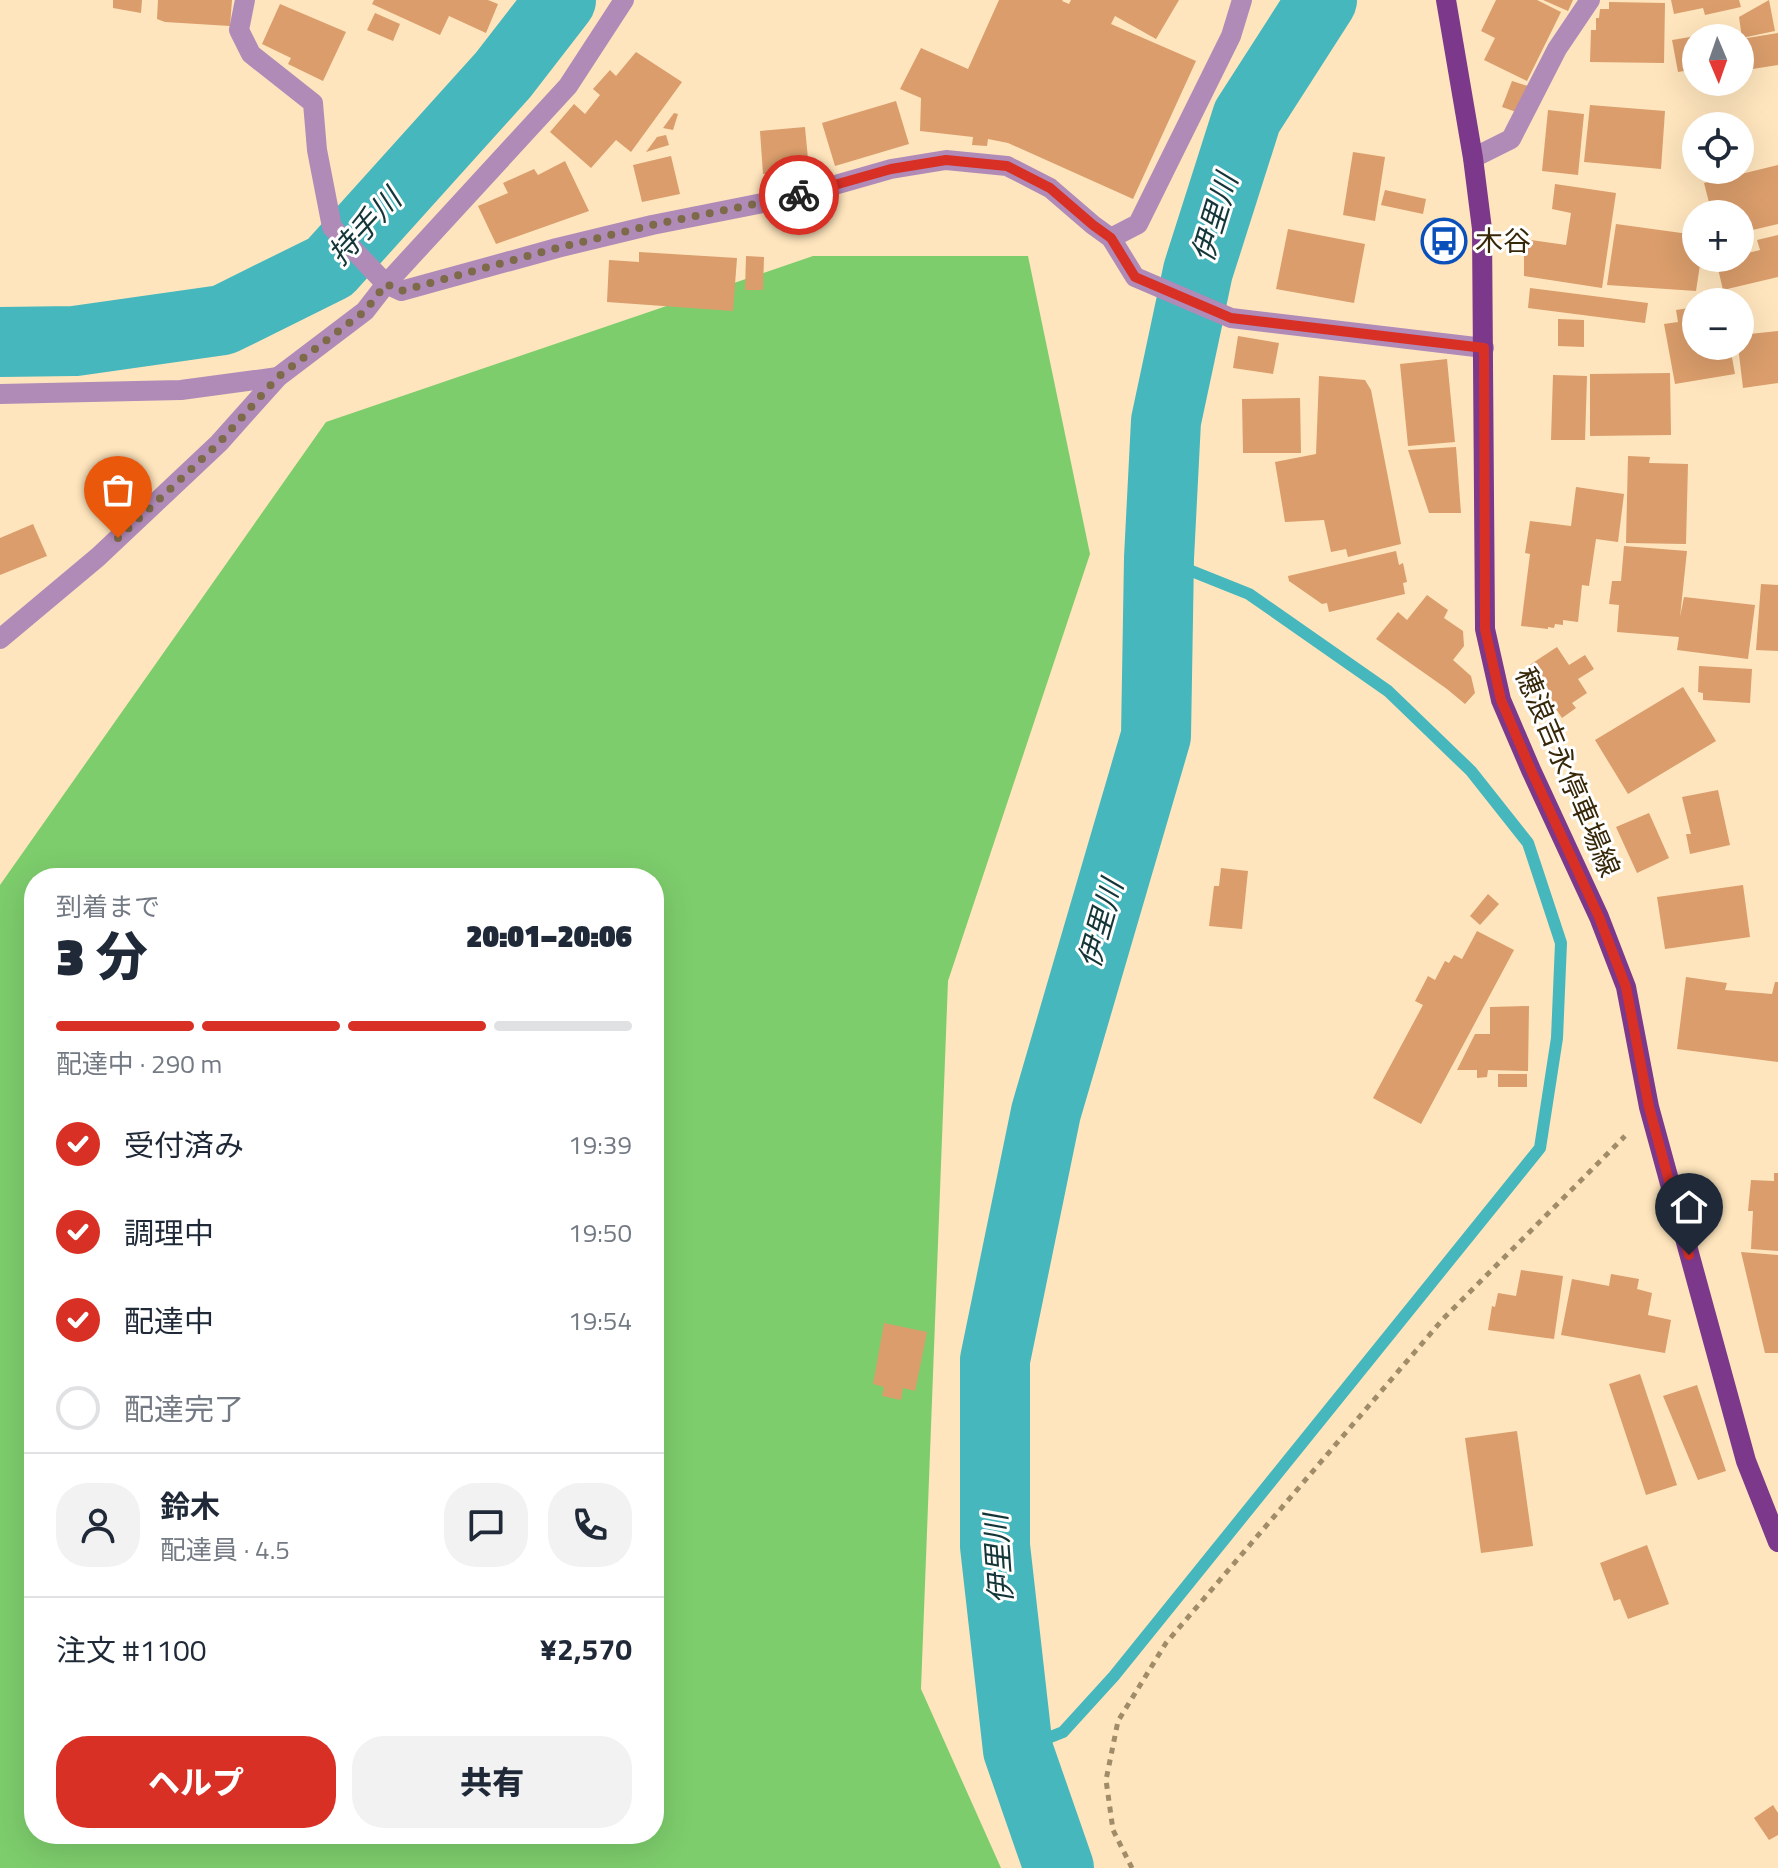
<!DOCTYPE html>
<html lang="ja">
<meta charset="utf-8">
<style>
:root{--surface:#fff;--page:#f2f2f3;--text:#1f2937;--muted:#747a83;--line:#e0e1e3;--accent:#d93025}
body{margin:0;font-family:"Titillium Web","Noto Sans JP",sans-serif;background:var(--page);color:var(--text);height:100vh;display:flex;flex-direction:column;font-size:30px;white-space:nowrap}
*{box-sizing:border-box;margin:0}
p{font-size:26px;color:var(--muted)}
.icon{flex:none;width:44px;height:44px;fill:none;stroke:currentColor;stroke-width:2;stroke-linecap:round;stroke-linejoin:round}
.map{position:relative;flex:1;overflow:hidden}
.sheet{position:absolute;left:24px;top:868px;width:640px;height:976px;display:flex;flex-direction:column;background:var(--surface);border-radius:32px;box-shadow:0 8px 32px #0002}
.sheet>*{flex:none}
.needle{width:52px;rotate:178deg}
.buttons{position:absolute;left:1682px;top:24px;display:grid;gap:16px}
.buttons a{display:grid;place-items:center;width:72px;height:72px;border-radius:50%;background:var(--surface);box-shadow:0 8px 32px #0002;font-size:40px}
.pin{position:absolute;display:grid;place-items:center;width:68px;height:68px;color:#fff;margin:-82px -34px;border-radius:50% 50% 50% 0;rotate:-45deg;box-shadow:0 0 8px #0007}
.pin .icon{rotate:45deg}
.courier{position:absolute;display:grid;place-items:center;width:80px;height:80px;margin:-40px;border:6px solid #d93025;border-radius:50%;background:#fff;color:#222;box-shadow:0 2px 10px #0007}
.head em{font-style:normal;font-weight:800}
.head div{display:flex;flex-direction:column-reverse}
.head{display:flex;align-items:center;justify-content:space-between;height:136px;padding:0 32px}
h1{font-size:52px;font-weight:800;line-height:60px}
.bar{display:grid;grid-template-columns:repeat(4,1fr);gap:12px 8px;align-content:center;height:96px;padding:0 32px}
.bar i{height:10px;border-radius:6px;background:var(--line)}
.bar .active{background:var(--accent)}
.bar p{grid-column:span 4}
.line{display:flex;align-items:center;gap:20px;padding:0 32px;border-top:2px solid var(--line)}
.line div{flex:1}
.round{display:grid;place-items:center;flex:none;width:84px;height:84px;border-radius:32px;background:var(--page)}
ol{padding:0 32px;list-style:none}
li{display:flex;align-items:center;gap:24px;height:88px}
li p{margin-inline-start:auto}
li .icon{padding:8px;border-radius:50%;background:var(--accent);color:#fff;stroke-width:4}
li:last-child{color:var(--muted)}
li i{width:44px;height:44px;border:4px solid var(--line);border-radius:50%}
.primary-button{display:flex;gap:16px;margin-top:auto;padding:16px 32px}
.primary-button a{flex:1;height:92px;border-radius:32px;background:var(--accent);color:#fff;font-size:32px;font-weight:800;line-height:92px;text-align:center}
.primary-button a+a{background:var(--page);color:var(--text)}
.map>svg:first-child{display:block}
.green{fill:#7dcd6c;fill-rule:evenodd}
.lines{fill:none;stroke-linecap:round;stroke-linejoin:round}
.stream{stroke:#45b7bd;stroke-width:12}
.river{stroke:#45b7bd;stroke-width:70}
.building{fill:#da9d6b}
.path{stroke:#a08c68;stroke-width:5;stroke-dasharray:6 6;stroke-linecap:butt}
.minor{stroke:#b08bb8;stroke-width:20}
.major{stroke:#7c398b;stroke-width:20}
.done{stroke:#7d6a49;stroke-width:8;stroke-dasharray:0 14.4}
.route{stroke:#d93025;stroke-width:10}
.labels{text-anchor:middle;stroke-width:6;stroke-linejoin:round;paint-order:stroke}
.poi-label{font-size:28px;fill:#38280a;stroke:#fff;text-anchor:start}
.street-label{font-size:28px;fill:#38280a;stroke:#fff}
.water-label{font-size:30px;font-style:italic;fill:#143638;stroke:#fff}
</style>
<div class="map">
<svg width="1778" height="1868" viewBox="0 0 1778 1868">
<rect width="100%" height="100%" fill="#fee5bd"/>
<path class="green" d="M813 256H1028L1090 554 948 981 921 1689 1001 1868H0V885L326 422ZM34 878H654V1834H34Z"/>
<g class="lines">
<polyline class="stream" points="1018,1750 1063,1732 1114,1676 1540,1148 1557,1038 1561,943 1528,843 1471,771 1388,691 1249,594 1159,558"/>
<g class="river">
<polyline points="0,342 75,341 223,320 330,267 503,75 561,0"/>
<polyline points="1059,1868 1018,1750 995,1546 995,1360 1046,1112 1156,736 1159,558 1166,421 1198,271 1247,117 1322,0"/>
</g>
</g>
<g class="building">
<polygon points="113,0 142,0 141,13 113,8"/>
<polygon points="158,0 232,0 230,26 165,22 157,19"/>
<polygon points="374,0 488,0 498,4 486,33 449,16 440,35 372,4"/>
<polygon points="999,0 1063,0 1062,1 1069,4 1071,0 1179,0 1156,39 1115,16 1111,24 1196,61 1133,199 1008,143 988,139 987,146 972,145 973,137 920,131 921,98 900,89 921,48 968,69"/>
<polygon points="1496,0 1537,0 1561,12 1527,81 1484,60 1495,38 1481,31"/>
<polygon points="1543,0 1573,0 1568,11"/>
<polygon points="1671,0 1739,0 1741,7 1705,15 1703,8 1674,14"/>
<polygon points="1769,0 1775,31 1742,38 1739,17"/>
<polygon points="1609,2 1665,3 1664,63 1590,62 1591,30 1596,30 1596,18 1599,18 1600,9 1609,9"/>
<polygon points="280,4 346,32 323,81 288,64 291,58 262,44"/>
<polygon points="375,13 400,24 393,41 367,30"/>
<polygon points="1735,28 1736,38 1707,38 1706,33"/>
<polygon points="1778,33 1778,65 1746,70 1741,39"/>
<polygon points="1696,36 1696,69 1678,72 1672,40"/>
<polygon points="636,52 682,82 631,152 616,140 591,168 550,132 574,104 585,114 600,95 593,89 610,70 616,76"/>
<polygon points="1512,81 1528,86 1519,113 1502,107"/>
<polygon points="896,101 909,144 835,166 822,123"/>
<polygon points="1590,105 1665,111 1661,169 1584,162"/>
<polygon points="1548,110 1584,114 1578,175 1542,171"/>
<polygon points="674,113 678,114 673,130 663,128"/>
<polygon points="805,127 809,170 763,174 760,131"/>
<polygon points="666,135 669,145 646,152 657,137"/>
<polygon points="1353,152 1385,157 1375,221 1343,215"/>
<polygon points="671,156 680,194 642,202 633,165"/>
<polygon points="565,161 589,211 496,244 478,206 508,193 503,183 534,169 538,175"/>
<polygon points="1778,165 1778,224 1740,233 1740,214 1712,214 1704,183"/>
<polygon points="1555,184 1616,193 1602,288 1524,276 1524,239 1566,245 1571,213 1552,209"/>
<polygon points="1385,190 1426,199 1423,214 1381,205"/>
<polygon points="1616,224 1696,235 1696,258 1701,258 1696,291 1607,285"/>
<polygon points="1288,229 1365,244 1354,303 1276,289"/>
<polygon points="1778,235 1778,277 1723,290 1716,260 1740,258 1740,255 1760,250 1757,240"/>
<polygon points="639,252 737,258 733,311 607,302 609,260 639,262"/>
<polygon points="746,256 764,257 763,290 745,290"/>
<polygon points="1530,288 1648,303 1645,323 1528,308"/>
<polygon points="1696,307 1696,346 1730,346 1735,374 1675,384 1664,324 1678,322 1676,310"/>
<polygon points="1558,319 1584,320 1584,347 1558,346"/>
<polygon points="1778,331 1778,383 1743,388 1738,346 1740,346 1740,335"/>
<polygon points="1238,336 1279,343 1273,374 1233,368"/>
<polygon points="1447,359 1455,442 1408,446 1400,364"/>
<polygon points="1670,373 1671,435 1590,436 1590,374"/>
<polygon points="1553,375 1587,376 1585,440 1551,440"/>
<polygon points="1319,376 1365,380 1371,390 1401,544 1348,557 1346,549 1331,552 1324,520 1285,522 1275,462 1316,454"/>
<polygon points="1300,398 1301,453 1243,453 1242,399"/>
<polygon points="1456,447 1461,513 1429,513 1408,450"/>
<polygon points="1628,456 1650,457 1649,463 1688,464 1686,544 1626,543"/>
<polygon points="1576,487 1624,494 1618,542 1596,539 1589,586 1582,585 1578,622 1563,620 1563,625 1555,624 1554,628 1548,627 1548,629 1521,626 1530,554 1525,553 1530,521 1571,526"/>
<polygon points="33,524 47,556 0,575 0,538"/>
<polygon points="1624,546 1687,551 1680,617 1684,597 1755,605 1748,659 1677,650 1679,637 1617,632 1619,605 1609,604 1612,581 1621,581"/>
<polygon points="1396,551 1399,565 1403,563 1407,582 1403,583 1405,594 1329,612 1327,603 1322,604 1289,581 1288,576"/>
<polygon points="1761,584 1778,585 1778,651 1756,650"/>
<polygon points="1427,595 1448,610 1444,618 1463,631 1464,646 1453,660 1471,676 1475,693 1465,704 1447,689 1376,639 1398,612 1407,620"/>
<polygon points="1557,647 1569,665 1585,655 1594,669 1578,679 1587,693 1572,703 1576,708 1562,718 1528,666"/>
<polygon points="1699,666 1752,669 1750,703 1703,700 1703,693 1698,692"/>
<polygon points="1683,687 1716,741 1628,794 1595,740"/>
<polygon points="1718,790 1730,845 1690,854 1686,834 1691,834 1682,797"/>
<polygon points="1649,813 1669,858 1637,873 1616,827"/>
<polygon points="1221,868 1248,871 1242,929 1209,926 1214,886 1219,886"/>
<polygon points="1743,885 1750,937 1665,949 1657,897"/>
<polygon points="1488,894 1499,904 1480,925 1470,916"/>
<polygon points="1477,931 1514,950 1421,1124 1373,1098 1423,1005 1415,1001 1428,976 1435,980 1445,961 1449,963 1454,955 1462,959"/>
<polygon points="1686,977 1727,983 1725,990 1772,994 1775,982 1778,982 1778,1062 1677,1049"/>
<polygon points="1529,1006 1528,1071 1488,1070 1487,1077 1477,1078 1477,1070 1457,1070 1475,1034 1490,1034 1490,1007"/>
<rect x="1498" y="1074" width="29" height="13"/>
<polygon points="1774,1173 1778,1173 1778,1251 1751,1249 1753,1211 1748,1211 1751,1180 1774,1181"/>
<polygon points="1741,1252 1778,1255 1778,1353 1765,1353"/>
<polygon points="1521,1270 1563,1276 1554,1339 1488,1330 1492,1306 1495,1307 1498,1293 1516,1296"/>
<polygon points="1611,1274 1639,1279 1637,1289 1652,1293 1648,1315 1671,1320 1665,1353 1561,1335 1572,1279 1609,1286"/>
<polygon points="884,1323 927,1332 915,1391 903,1388 901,1400 882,1396 884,1387 873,1384"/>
<polygon points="1640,1374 1677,1485 1646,1495 1609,1384"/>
<polygon points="1697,1385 1726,1471 1698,1480 1663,1396"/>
<polygon points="1517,1431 1533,1546 1481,1553 1465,1438"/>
<polygon points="1647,1545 1669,1604 1628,1619 1620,1599 1614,1601 1600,1563"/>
<polygon points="1773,1805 1778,1813 1778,1835 1769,1840 1754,1818"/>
</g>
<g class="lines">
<polyline class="path" points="1132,1868 1113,1830 1106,1780 1118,1721 1166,1643 1443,1319 1625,1136"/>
<g class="minor">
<polyline points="245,0 239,30 251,54 313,103 317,150 332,227 386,284 401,291 557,248 652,225 793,197 891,169 946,160 1007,166 1050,188 1093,225 1111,238 1135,277 1231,318 1484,348"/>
<polyline points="1473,158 1511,139 1557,49 1590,0"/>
<polyline points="1111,238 1138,224 1231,36 1242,0"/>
<polyline points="0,394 181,390 278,377"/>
<polyline points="0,639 98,557 219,443 278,377 365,311 386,284 568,86 624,0"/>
</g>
<polyline class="major" points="1446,0 1473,158 1482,229 1485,629 1501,700 1531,770 1599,917 1626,987 1649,1107 1746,1461 1778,1542"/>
</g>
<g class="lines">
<polyline class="done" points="118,538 219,443 278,377 365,311 386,284 401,291 557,248 652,225 799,195"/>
<polyline class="route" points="799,195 891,169 946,160 1007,166 1050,188 1093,225 1111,238 1135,277 1231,318 1484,348 1485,629 1501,700 1531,770 1599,917 1626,987 1649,1107 1689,1255"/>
</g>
<defs>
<g id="bus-ring" transform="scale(2.3)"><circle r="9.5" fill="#fff" stroke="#0a50ba" stroke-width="1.5"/><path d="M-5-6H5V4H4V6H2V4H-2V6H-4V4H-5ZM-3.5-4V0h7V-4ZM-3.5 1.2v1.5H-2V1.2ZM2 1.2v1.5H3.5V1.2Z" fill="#0a50ba"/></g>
</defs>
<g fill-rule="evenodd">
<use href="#bus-ring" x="1444" y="241"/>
</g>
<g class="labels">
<g class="poi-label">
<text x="1475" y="251">木谷</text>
</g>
<g class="street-label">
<text transform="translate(1568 772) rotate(67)" y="10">穂浪吉永停車場線</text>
</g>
<g class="water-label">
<text transform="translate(1215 218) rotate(-73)" y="10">伊里川</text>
<text transform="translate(365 227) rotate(-47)" y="10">持手川</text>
<text transform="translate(1101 924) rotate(-74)" y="10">伊里川</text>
<text transform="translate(999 1559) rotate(-94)" y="10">伊里川</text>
</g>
</g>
</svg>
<div class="buttons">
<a><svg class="needle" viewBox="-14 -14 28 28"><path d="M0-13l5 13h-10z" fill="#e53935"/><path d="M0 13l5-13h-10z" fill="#747a83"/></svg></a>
<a><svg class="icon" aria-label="locate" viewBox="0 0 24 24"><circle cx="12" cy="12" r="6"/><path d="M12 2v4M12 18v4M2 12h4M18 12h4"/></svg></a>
<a>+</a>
<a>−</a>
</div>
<div class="pin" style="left:118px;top:538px;background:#ea580c"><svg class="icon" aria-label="bag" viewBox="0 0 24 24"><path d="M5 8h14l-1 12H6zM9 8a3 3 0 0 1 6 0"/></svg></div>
<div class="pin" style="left:1689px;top:1255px;background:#1f2937"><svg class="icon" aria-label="home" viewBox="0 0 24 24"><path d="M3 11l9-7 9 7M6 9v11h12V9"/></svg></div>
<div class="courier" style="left:799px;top:195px"><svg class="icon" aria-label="bike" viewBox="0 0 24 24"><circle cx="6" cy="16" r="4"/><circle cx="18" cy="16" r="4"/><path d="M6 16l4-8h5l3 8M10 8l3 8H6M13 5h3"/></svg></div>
<section class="sheet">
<div class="head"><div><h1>3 分</h1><p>到着まで</p></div><em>20:01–20:06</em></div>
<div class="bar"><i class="active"></i><i class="active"></i><i class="active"></i><i></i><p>配達中 · 290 m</p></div>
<ol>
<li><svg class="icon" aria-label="check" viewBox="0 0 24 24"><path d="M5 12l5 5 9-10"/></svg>受付済み<p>19:39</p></li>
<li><svg class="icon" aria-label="check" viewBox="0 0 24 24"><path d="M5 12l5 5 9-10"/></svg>調理中<p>19:50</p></li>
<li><svg class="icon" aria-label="check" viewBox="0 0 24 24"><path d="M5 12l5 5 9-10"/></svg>配達中<p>19:54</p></li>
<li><i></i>配達完了</li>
</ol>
<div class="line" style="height:144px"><a class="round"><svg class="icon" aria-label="person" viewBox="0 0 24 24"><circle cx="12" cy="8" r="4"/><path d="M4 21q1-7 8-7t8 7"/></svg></a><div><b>鈴木</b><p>配達員 · 4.5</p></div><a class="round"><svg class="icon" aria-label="chat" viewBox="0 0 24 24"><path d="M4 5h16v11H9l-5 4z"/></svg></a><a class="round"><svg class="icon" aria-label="phone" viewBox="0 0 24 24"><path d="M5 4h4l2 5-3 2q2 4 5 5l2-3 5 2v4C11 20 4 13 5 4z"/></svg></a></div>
<div class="line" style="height:104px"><div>注文 #1100</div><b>¥2,570</b></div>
<div class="primary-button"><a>ヘルプ</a><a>共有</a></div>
</section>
</div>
